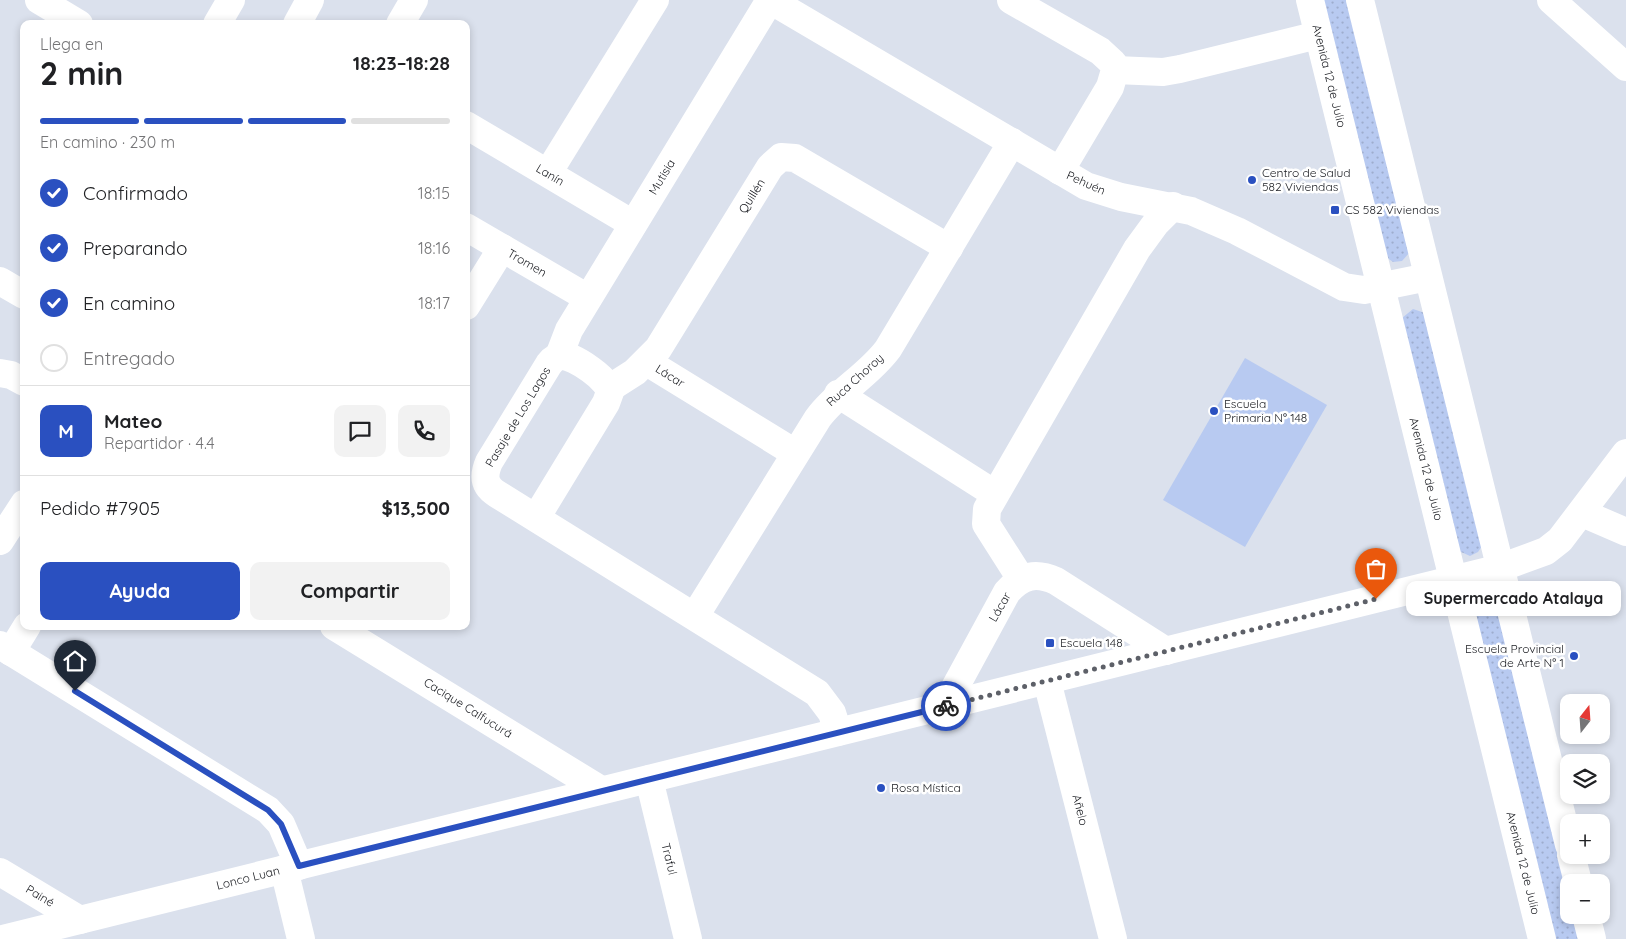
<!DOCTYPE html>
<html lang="es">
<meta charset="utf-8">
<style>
:root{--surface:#fff;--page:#f2f2f2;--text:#202124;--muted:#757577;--line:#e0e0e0;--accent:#2a50c0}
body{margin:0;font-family:Quicksand,sans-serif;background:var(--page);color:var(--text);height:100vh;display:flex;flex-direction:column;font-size:19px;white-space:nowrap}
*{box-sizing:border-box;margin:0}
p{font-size:16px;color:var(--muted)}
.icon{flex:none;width:28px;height:28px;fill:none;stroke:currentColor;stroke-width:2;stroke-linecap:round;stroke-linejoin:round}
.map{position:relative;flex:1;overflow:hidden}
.sheet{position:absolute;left:20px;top:20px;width:450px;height:610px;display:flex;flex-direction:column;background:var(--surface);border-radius:10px;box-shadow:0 2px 8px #0003}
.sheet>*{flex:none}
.needle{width:32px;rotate:17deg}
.controls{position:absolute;left:1560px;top:694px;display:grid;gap:10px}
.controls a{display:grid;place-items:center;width:50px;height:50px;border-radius:10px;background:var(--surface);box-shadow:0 2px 8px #0003;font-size:25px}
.pin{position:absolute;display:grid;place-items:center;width:42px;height:42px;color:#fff;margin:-51px -21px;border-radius:50% 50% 50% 0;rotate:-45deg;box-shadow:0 0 5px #0007}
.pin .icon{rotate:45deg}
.courier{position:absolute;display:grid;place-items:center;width:50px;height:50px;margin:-25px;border:4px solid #2a50c0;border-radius:50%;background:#fff;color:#222;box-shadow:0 1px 6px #0007}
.bubble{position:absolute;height:35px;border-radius:10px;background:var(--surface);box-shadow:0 2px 8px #0003;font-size:16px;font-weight:800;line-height:35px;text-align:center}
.headline em{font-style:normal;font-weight:800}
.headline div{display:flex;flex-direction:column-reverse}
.headline{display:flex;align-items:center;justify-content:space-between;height:85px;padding:0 20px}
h1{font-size:32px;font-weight:800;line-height:38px}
.bar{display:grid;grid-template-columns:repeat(4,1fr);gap:8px 5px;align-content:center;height:60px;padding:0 20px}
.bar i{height:6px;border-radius:4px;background:var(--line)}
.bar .current{background:var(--accent)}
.bar p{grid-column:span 4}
.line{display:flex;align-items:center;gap:12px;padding:0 20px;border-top:1px solid var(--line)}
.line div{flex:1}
.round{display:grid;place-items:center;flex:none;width:52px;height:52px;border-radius:10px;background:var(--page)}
ol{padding:0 20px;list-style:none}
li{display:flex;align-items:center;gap:15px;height:55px}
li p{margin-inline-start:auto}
li .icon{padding:5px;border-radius:50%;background:var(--accent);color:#fff;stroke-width:4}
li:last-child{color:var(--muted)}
li i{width:28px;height:28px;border:2px solid var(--line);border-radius:50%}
.button{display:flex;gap:10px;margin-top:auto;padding:10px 20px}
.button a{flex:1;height:58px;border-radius:10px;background:var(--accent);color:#fff;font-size:20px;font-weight:800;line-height:58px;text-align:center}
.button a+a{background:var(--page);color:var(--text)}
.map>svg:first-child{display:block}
.grass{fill:url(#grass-dots)}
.garden{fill:#b8caf1}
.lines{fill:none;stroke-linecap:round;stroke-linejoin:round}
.street{stroke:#fff;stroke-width:28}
.secondary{stroke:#fff;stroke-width:28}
.done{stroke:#5d6068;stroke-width:5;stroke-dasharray:0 9}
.route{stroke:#2a50c0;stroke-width:6}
.poi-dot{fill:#2a50c0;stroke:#fff;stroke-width:2}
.labels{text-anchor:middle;stroke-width:5;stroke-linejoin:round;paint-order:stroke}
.street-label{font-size:12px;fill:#191b20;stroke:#fff}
.poi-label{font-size:12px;fill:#191b20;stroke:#fff;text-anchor:start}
</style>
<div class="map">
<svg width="1626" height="939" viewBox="0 0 1626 939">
<defs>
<pattern id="grass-dots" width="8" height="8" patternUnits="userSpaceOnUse" patternTransform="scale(1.25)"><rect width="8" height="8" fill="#b8caf1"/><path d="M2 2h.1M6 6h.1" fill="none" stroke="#9eadce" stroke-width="1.8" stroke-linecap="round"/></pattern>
</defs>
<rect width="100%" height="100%" fill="#dbe1ed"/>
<g class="grass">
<polygon points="1321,0 1348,0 1410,252 1402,261 1393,262 1386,257"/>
<polygon points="1413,309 1425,313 1482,546 1478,552 1470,556 1459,551 1402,318"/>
<polygon points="1483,594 1496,599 1569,889 1569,915 1575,915 1581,939 1553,939 1473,603"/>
</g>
<polygon class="garden" points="1245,358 1327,405 1245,547 1163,500"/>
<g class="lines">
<g class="street">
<polyline points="39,0 79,24"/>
<polyline points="770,0 1086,186 1121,197 1191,211 1237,231 1344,287 1364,290 1428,277"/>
<polyline points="1011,0 1100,51 1113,63 1115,70 1110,87 1060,171"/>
<polyline points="1551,0 1626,67"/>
<polyline points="217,24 231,0"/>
<polyline points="297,24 310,0"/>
<polyline points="400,24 414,0"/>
<polyline points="1115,70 1163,72 1180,69 1318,35"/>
<polyline points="466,125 633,224"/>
<polyline points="548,173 655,0"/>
<polyline points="466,227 588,298"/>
<polyline points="0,281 24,295"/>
<polyline points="466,306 502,248"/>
<polyline points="559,356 569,330 770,0"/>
<polyline points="647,362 795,453"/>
<polyline points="0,373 11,375 24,382"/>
<polyline points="610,388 635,372 658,349 770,167 781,157 795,158 949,248"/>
<polyline points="838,394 995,494"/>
<polyline points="1582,513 1626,532"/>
<path d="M536 518 606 403 610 392C609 380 575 356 562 356 556 356 552 360 549 364L489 462C483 476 484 486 497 494L817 693 832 713 838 732"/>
<polyline points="0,541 24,504"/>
<polyline points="1500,568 1546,551 1560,540 1626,453"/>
<polyline points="1021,579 986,524 987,509 1137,249 1156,223 1173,206"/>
<path d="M695 616 818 418C838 391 868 376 888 349L1012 142"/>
<polyline points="334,626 601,790"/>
<polyline points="0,645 268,810 281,824 299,866"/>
<polyline points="11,652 27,626"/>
<polyline points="1047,681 1113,939"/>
<path d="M945 706 1007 592C1022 575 1036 572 1056 581L1166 651"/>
<polyline points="649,779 688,939"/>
<polyline points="284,869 301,939"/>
<polyline points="0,872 80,920"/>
</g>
<g class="secondary">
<polyline points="1310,0 1542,939"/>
<polyline points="1360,0 1569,845"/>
<polyline points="1571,855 1578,882"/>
<polyline points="1586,915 1592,939"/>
<polyline points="3,939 1500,568"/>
</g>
</g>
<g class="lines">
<polyline class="done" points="946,706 1376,599"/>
<polyline class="route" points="75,691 268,810 281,824 299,866 946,706"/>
</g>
<g class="poi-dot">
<circle cx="1252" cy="180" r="5"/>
<rect x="1330" y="205" width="10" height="10" rx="2.5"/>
<circle cx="1214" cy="411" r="5"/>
<rect x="1045" y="638" width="10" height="10" rx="2.5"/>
<circle cx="1574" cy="656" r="5"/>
<circle cx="881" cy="788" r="5"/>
</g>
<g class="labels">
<g class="street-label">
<text transform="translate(1329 76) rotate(76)" y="4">Avenida 12 de Julio</text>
<text transform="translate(550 175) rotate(31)" y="4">Lanín</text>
<text transform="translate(662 177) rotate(-59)" y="4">Mutisia</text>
<text transform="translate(1086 183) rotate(24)" y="4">Pehuén</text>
<text transform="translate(752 196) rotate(-58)" y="4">Quillén</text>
<text transform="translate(527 263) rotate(30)" y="4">Tromen</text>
<text transform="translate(670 376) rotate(32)" y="4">Lácar</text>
<text transform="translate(855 380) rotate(-42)" y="4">Ruca Choroy</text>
<text transform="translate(518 417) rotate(-59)" y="4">Pasaje de Los Lagos</text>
<text transform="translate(1426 469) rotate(76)" y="4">Avenida 12 de Julio</text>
<text transform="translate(1000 607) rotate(-60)" y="4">Lácar</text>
<text transform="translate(468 708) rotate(32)" y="4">Cacique Calfucurá</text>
<text transform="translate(1080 810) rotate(76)" y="4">Añelo</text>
<text transform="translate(669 859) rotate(76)" y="4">Traful</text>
<text transform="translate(1523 863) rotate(76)" y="4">Avenida 12 de Julio</text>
<text transform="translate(248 878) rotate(-14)" y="4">Lonco Luan</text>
<text transform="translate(40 896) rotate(31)" y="4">Painé</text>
</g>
<g class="poi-label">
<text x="1262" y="177">Centro de Salud<tspan x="1262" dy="14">582 Viviendas</tspan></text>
<text x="1345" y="214">CS 582 Viviendas</text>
<text x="1224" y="408">Escuela<tspan x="1224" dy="14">Primaria N° 148</tspan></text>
<text x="1060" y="647">Escuela 148</text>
<text x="1564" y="653" text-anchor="end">Escuela Provincial<tspan x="1564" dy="14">de Arte N° 1</tspan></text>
<text x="891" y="792">Rosa Mística</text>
</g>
</g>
</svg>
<div class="controls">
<a><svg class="needle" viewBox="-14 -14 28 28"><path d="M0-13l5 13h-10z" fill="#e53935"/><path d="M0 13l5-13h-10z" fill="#757577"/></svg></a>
<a><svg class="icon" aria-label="layers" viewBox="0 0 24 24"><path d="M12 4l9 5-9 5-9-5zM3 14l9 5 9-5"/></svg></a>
<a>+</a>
<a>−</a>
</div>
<div class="pin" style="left:1376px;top:599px;background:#ea580c"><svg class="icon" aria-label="bag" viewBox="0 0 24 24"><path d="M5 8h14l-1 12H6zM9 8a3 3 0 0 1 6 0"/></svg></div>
<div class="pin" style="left:75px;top:691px;background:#1f2937"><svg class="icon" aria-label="home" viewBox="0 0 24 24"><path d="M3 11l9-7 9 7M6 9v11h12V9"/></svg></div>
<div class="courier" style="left:946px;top:706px"><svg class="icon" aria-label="bike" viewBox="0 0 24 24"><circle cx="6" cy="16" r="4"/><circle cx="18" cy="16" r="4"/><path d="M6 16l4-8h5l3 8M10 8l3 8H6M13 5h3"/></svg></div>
<div class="bubble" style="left:1406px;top:581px;width:215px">Supermercado Atalaya</div>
<section class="sheet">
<div class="headline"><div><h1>2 min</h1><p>Llega en</p></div><em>18:23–18:28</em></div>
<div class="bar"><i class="current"></i><i class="current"></i><i class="current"></i><i></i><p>En camino · 230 m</p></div>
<ol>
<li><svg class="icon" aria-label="check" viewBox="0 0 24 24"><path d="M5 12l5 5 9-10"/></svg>Confirmado<p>18:15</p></li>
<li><svg class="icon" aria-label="check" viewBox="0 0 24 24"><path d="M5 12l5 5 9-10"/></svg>Preparando<p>18:16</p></li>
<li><svg class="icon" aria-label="check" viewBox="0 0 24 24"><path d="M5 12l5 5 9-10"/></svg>En camino<p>18:17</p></li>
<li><i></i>Entregado</li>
</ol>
<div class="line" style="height:90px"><b class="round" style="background:var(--accent);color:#fff">M</b><div><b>Mateo</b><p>Repartidor · 4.4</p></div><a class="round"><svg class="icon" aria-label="chat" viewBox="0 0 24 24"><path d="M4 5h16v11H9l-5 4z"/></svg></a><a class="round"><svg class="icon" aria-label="phone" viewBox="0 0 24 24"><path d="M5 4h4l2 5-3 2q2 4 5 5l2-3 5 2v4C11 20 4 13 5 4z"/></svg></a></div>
<div class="line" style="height:65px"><div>Pedido #7905</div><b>$13,500</b></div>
<div class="button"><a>Ayuda</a><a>Compartir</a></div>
</section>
</div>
